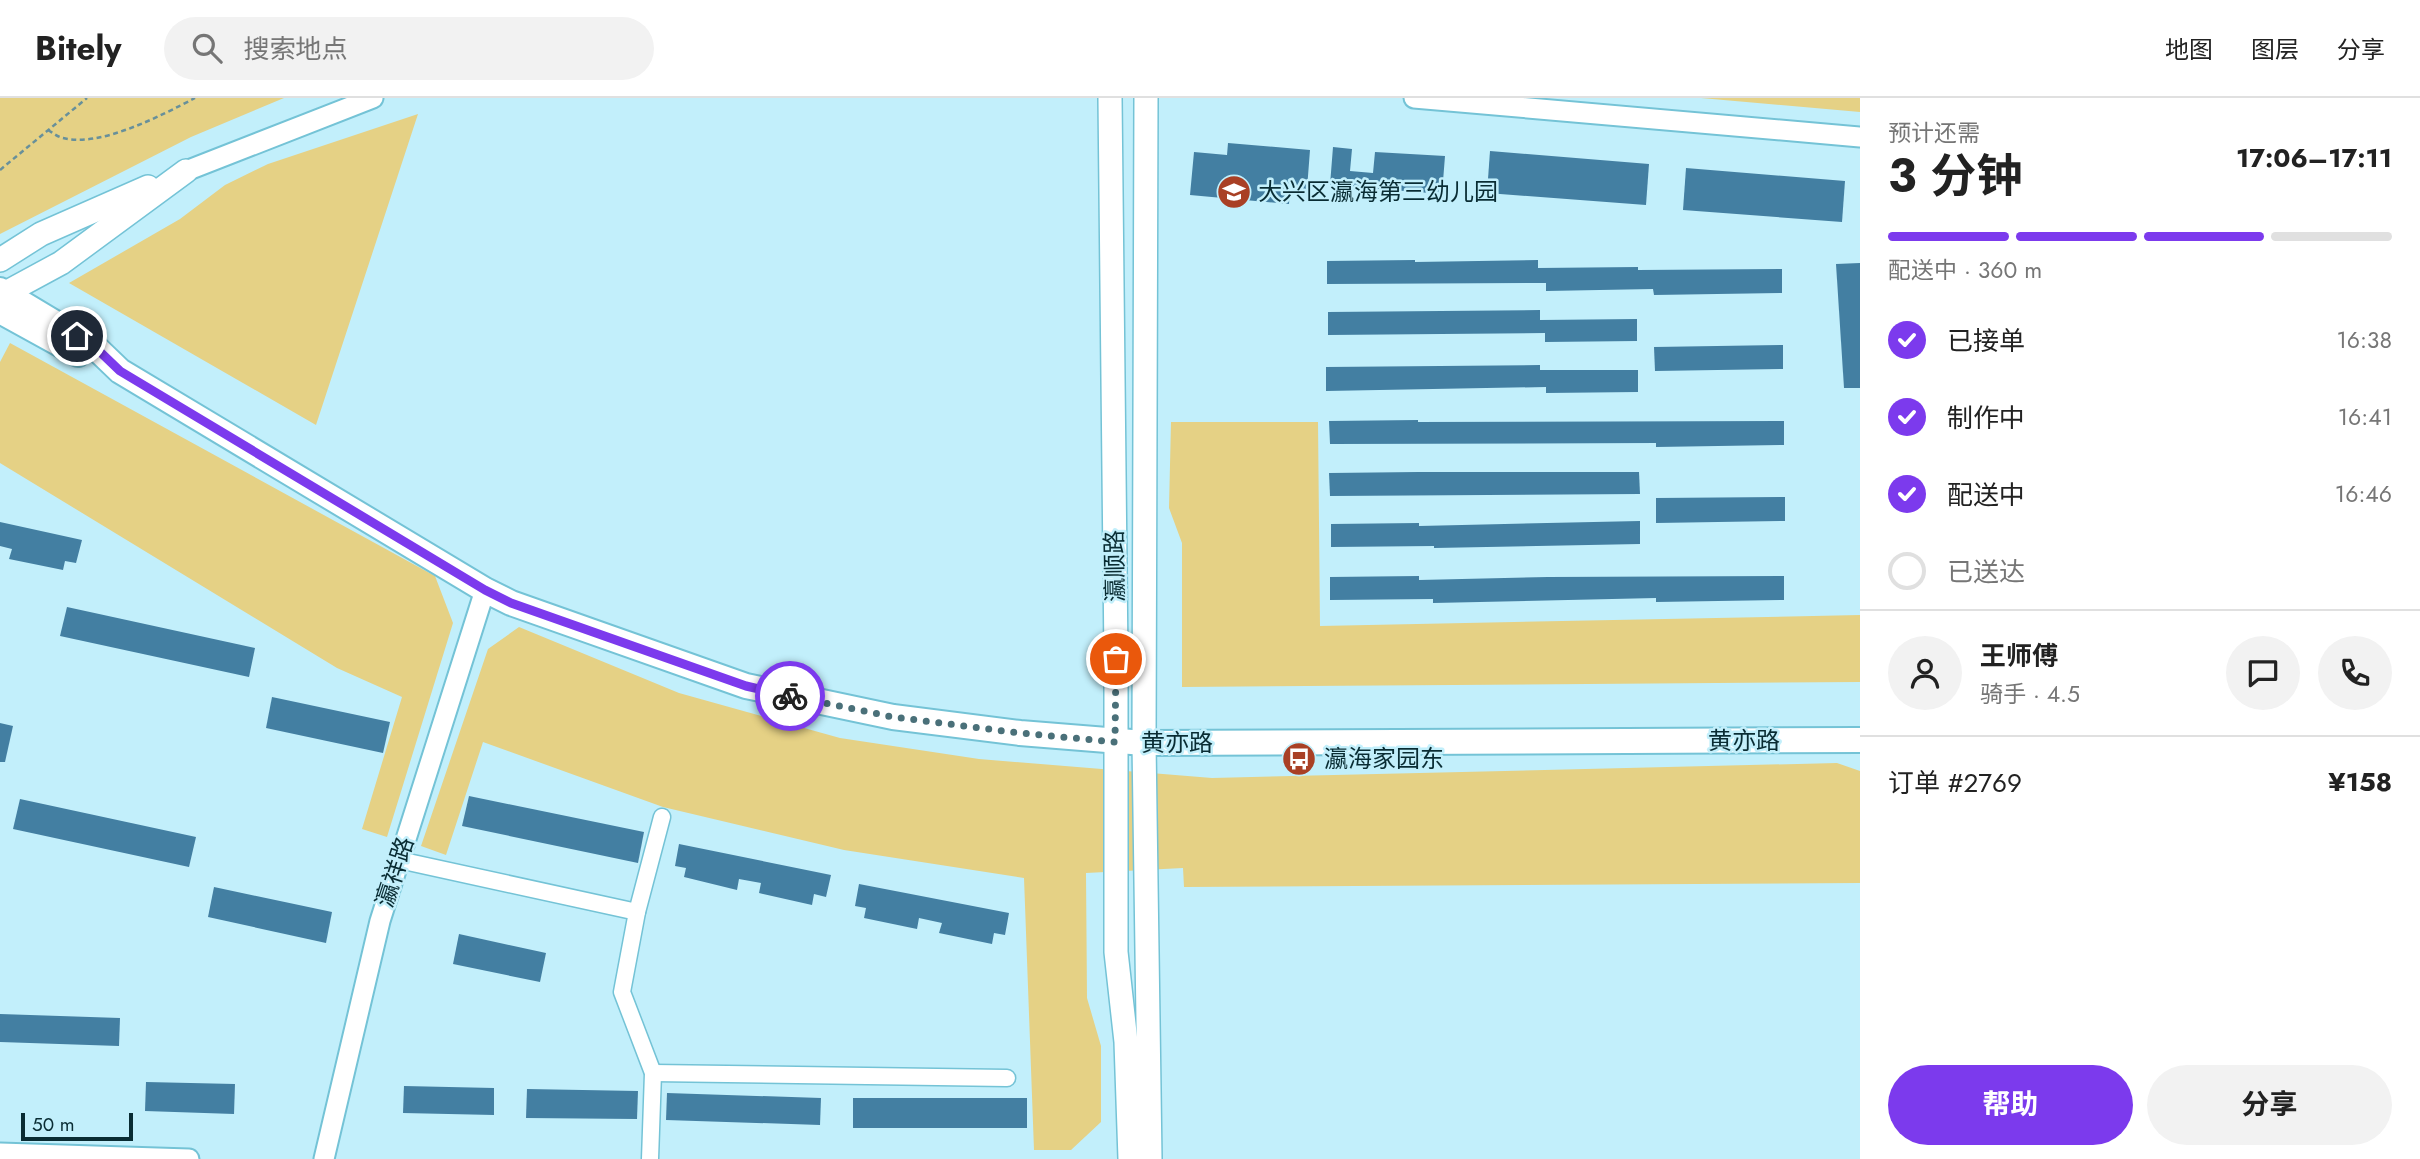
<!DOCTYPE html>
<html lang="zh">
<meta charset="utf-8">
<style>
:root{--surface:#fff;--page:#f2f2f2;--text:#222;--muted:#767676;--line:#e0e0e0;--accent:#7c3aed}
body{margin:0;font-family:Jost,"Noto Sans SC",sans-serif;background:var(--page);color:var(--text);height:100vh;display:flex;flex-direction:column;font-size:26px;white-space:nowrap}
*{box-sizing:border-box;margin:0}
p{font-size:23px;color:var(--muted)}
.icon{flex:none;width:38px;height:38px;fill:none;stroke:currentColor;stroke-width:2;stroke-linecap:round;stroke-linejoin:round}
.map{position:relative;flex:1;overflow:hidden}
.drawer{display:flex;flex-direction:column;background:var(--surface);width:560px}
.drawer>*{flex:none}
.scale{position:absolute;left:21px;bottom:18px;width:112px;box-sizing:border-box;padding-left:7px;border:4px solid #092c33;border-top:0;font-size:19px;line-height:24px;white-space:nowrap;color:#092c33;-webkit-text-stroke:5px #c2effb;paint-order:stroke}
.pin{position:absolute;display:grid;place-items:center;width:60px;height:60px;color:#fff;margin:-30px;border:4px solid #fff;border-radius:50%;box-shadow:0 2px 7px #0007}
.courier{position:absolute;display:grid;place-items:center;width:70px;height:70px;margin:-35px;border:5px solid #7c3aed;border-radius:50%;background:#fff;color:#222;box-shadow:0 2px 9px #0007}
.overview em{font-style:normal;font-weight:700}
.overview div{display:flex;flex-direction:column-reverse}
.overview{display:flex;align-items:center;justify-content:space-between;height:119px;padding:0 28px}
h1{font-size:46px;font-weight:700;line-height:52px}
.bar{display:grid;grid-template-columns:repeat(4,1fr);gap:10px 7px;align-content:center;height:84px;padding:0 28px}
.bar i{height:9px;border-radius:5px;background:var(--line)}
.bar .selected{background:var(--accent)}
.bar p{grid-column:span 4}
.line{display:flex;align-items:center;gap:18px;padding:0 28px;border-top:2px solid var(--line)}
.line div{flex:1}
.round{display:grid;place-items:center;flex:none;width:74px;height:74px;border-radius:37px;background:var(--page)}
ol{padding:0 28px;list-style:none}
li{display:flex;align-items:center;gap:21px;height:77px}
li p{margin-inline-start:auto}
li .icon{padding:7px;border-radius:50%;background:var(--accent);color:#fff;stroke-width:4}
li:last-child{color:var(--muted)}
li i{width:38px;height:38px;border:4px solid var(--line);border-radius:50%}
.primary-button{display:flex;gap:14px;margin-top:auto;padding:14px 28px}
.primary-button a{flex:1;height:80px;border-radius:42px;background:var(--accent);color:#fff;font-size:28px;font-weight:700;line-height:80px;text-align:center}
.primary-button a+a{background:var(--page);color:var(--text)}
header{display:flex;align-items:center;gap:42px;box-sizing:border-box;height:98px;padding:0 35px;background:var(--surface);border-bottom:2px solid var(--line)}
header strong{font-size:33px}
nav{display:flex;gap:38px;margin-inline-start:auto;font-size:24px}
.search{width:490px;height:63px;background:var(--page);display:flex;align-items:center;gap:18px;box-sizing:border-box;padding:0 24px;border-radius:38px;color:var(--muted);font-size:26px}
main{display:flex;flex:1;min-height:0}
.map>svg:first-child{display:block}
.green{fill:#e5d185}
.building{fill:#437fa2}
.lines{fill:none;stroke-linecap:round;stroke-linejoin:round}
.minor-casing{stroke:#74c3d6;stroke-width:19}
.tertiary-casing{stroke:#74c3d6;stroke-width:23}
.secondary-casing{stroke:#74c3d6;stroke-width:26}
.primary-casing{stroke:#74c3d6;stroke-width:28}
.path{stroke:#68909a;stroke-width:2.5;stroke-dasharray:5 3.5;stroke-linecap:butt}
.minor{stroke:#fff;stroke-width:16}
.tertiary{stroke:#fff;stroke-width:19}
.secondary{stroke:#fff;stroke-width:23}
.primary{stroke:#fff;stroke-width:24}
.done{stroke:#4a7079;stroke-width:7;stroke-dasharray:0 12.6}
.route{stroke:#7c3aed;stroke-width:9}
.labels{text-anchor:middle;stroke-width:5;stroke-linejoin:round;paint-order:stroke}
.poi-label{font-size:24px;fill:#092c33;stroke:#c2effb;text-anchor:start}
.street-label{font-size:24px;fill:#092c33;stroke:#c2effb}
</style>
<header>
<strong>Bitely</strong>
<div class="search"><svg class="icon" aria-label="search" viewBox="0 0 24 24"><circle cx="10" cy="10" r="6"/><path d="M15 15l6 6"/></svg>搜索地点</div>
<nav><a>地图</a><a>图层</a><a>分享</a></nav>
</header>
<main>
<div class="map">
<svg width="1860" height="1061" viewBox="0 0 1860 1061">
<rect width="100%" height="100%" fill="#c2effb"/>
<g class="green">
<polygon points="0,0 284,0 191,39 0,136"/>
<polygon points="1701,0 1860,0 1860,14"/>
<polygon points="418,16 316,327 69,185 180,121 225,87 268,66"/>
<polygon points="10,245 435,478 453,525 387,739 362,731 402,599 337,570 0,365 0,264"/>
<polygon points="1171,324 1318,324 1320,528 1860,517 1860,584 1182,589 1182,445 1169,410"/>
<polygon points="519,529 679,595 840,640 979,661 1212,680 1837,665 1860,673 1860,785 1184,789 1183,770 1086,775 1087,900 1101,948 1101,1024 1071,1052 1034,1052 1024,780 844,752 663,709 483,644 446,757 421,748 488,551"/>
</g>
<g class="building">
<polygon points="1228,45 1310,52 1307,91 1290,89 1289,106 1190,97 1194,54 1227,57"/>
<polygon points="1333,49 1352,51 1350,73 1373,75 1375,54 1445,58 1442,96 1330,87"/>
<polygon points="1490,53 1649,66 1646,107 1487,95"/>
<polygon points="1686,70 1845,83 1842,124 1683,112"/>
<polygon points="1415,162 1415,164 1538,162 1538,170 1638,169 1638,172 1782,171 1782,195 1654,197 1653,191 1546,193 1546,185 1327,186 1327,163"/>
<polygon points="1860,165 1860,290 1844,290 1836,166"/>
<polygon points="1540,212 1540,222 1637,221 1637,243 1545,244 1545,235 1328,237 1328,214"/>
<polygon points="1783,247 1783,271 1655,273 1654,249"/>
<polygon points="1540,267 1540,272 1638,272 1638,294 1546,295 1546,289 1326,293 1326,269"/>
<polygon points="1418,322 1418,324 1784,323 1784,347 1656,349 1656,345 1330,346 1329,323"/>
<polygon points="1418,374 1639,374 1640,396 1330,398 1329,375"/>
<polygon points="1785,399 1785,423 1656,425 1656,400"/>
<polygon points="1640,423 1640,446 1434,450 1434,448 1331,449 1331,426 1419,425 1419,428"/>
<polygon points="0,424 82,442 76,465 65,463 63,472 9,461 12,451 0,448"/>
<polygon points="1419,478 1419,482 1548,479 1784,478 1784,502 1656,504 1656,500 1433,505 1433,501 1330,502 1330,479"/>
<polygon points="67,509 255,550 249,579 60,538"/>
<polygon points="272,599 390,624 383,655 266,630"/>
<polygon points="0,625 13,628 5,664 0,664"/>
<polygon points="469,698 644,734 638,765 462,728"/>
<polygon points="20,701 196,739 189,769 13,731"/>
<polygon points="679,746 831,777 826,799 814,796 812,807 759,795 761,785 739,781 737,792 684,779 686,770 675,768"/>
<polygon points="859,786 1009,815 1005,837 994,835 992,846 939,835 942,825 919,820 917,831 864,820 866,810 855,808"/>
<polygon points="214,789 332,814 326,845 208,819"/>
<polygon points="459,836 546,855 540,884 453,866"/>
<polygon points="0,916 120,920 119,948 0,944"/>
<polygon points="146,984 235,986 234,1016 145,1013"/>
<polygon points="404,988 494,990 494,1017 403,1015"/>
<polygon points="527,991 638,993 637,1021 526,1020"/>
<polygon points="667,995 821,1000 820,1027 666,1022"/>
<rect x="853" y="1000" width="174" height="30"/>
</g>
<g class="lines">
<g class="minor-casing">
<g id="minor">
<polyline points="399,762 637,814"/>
<polyline points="653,975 1007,980"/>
<polyline points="650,1061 653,975 622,894 637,814 662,719"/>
</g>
</g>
<g class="tertiary-casing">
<g id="tertiary">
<polyline points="1414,0 1860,39"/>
<polyline points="186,73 373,0"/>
<polyline points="0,1055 189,1061"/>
<polyline points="324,1061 380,823 485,492"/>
</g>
</g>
<g class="secondary-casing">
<g id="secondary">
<polyline points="1110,0 1116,561 1116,854 1126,944 1130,1061"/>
<polyline points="1146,0 1144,645 1150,1061"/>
<polyline points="0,162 41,136 148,89"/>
<polyline points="0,198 61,165 186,73"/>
</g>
</g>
<g class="primary-casing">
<g id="primary">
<polyline points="0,192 95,249 120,273 485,492 511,505 746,588 893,619 1020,635 1144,645 1860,642"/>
<polyline points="0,213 78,256"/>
</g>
</g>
<g class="path">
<path d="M48 32C53 35 58 39 63 40 100 50 162 17 195 0"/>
<polyline points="0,72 87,0"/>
</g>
<use href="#minor" class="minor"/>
<use href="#tertiary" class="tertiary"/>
<use href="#secondary" class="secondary"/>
<use href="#primary" class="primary"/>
</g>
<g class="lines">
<polyline class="done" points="790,598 893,619 1020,635 1115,644 1116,561"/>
<polyline class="route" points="77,238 95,249 120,273 485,492 511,505 746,588 790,598"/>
</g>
<defs>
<g id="school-disc" transform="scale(1.75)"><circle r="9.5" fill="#a94025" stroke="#c2effb"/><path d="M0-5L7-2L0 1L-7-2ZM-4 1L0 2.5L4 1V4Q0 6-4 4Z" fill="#fff"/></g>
<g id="bus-disc" transform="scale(1.75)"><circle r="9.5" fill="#a94025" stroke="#c2effb"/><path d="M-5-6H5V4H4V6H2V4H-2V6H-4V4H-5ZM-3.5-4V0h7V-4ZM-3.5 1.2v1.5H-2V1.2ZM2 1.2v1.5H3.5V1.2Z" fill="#fff"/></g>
</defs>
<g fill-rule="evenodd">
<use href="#school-disc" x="1234" y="94"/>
<use href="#bus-disc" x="1299" y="661"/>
</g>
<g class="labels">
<g class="poi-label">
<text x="1258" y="102">大兴区瀛海第三幼儿园</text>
<text x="1324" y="669">瀛海家园东</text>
</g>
<g class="street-label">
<text transform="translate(1115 468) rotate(-91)" y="8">瀛顺路</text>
<text x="1744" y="651">黄亦路</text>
<text x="1177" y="653">黄亦路</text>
<text transform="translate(395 774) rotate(-72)" y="8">瀛祥路</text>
</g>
</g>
</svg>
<div class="scale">50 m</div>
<div class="pin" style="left:1116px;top:561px;background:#ea580c"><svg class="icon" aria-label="bag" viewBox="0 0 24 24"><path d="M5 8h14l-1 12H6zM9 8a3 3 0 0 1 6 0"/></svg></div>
<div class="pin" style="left:77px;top:238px;background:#1f2937"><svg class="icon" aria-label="home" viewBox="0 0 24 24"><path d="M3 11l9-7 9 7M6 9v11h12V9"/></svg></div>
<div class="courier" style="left:790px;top:598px"><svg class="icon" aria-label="bike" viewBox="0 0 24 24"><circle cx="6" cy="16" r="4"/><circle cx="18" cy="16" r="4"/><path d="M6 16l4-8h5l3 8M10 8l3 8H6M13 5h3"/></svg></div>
</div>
<section class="drawer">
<div class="overview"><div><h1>3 分钟</h1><p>预计还需</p></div><em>17:06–17:11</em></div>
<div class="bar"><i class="selected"></i><i class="selected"></i><i class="selected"></i><i></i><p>配送中 · 360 m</p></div>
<ol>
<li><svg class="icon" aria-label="check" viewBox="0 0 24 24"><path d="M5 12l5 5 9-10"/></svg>已接单<p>16:38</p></li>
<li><svg class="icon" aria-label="check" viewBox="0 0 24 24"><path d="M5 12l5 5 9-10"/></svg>制作中<p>16:41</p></li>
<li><svg class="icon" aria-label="check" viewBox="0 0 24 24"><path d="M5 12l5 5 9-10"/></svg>配送中<p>16:46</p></li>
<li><i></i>已送达</li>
</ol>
<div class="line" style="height:126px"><a class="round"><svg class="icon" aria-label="person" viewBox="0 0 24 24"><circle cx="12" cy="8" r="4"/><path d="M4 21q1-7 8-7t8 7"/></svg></a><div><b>王师傅</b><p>骑手 · 4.5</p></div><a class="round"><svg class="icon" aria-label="chat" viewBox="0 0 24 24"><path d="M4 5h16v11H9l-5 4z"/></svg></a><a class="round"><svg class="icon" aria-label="phone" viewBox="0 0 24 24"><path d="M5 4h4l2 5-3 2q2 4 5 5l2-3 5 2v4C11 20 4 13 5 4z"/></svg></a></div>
<div class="line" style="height:91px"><div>订单 #2769</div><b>¥158</b></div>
<div class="primary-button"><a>帮助</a><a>分享</a></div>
</section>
</main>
